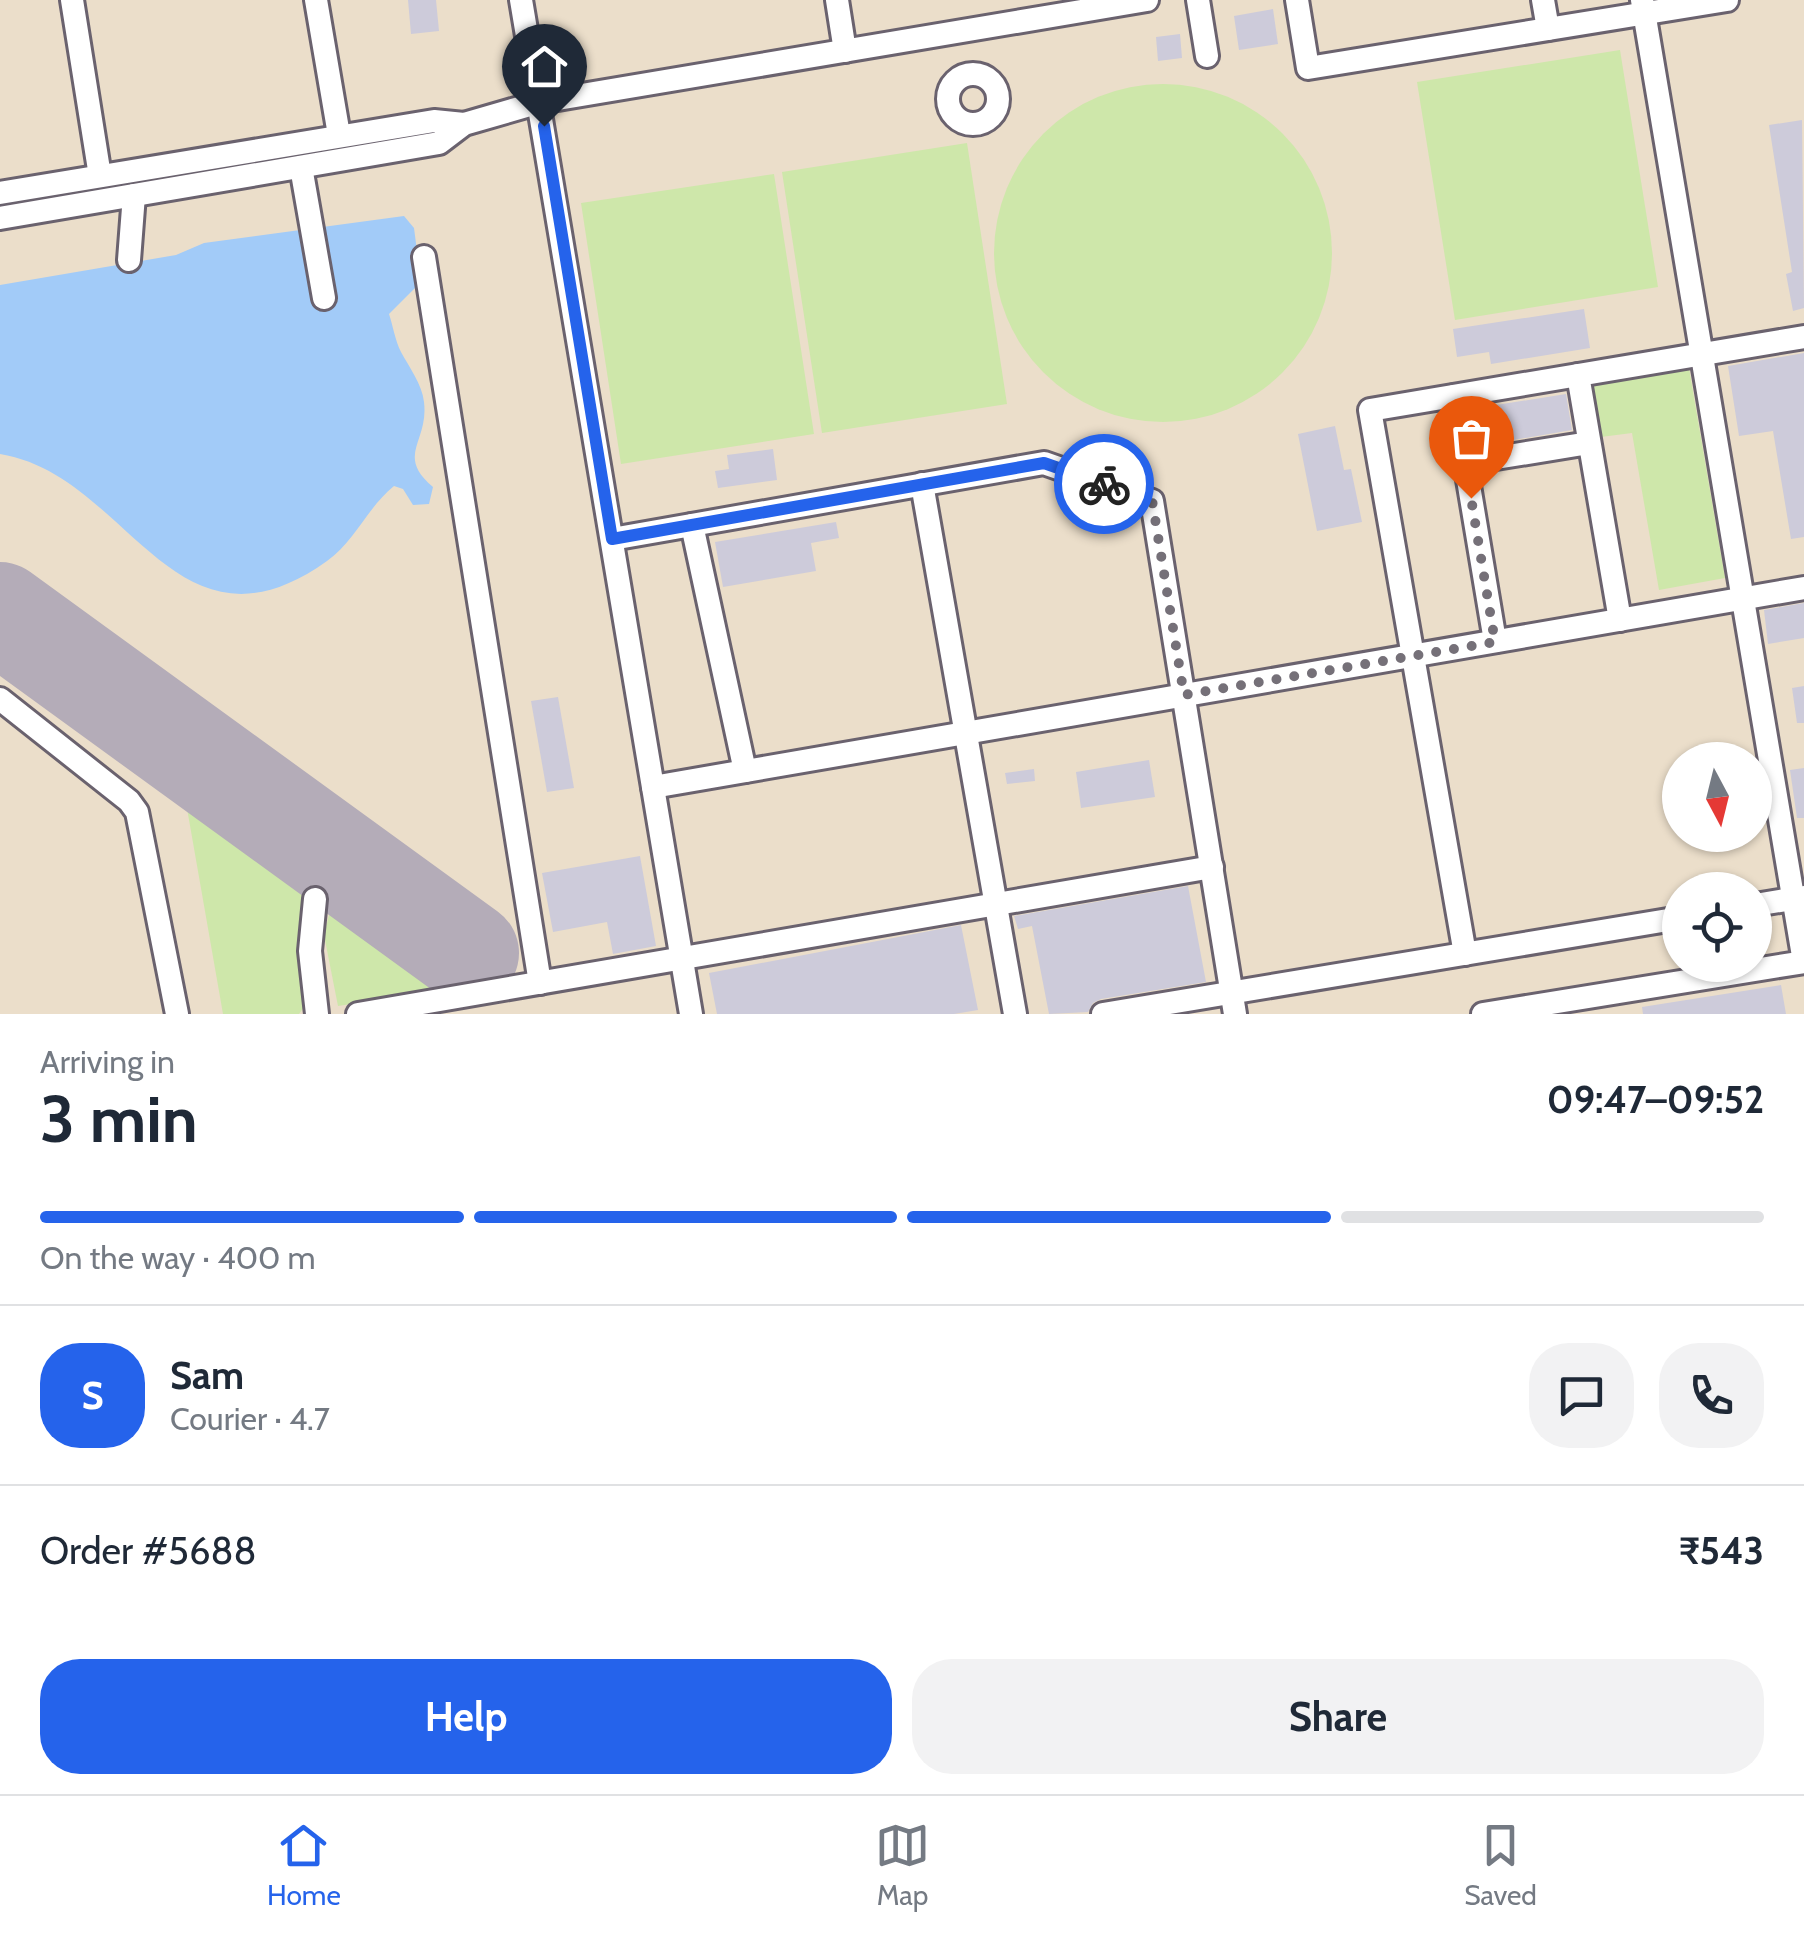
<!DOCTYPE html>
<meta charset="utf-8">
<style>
:root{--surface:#fff;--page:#f2f2f3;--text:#1f2937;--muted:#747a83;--line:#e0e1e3;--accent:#2563eb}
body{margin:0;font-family:Cabin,sans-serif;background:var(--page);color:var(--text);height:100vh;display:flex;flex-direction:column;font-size:38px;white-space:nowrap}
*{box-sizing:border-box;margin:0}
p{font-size:32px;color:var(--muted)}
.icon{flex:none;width:55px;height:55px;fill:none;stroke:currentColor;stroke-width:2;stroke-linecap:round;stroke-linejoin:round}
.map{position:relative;height:1014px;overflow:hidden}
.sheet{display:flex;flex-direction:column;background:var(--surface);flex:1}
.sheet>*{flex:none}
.needle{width:65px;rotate:173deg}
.tools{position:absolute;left:1662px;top:742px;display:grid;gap:20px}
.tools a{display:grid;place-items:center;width:110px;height:110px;border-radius:50%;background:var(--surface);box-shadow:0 2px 8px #0004;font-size:50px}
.pin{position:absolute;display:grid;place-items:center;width:85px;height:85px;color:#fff;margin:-102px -42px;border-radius:50% 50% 50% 0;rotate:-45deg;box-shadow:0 0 10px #0007}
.pin .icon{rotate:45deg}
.courier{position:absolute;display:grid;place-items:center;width:100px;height:100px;margin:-50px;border:8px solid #2563eb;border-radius:50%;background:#fff;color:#222;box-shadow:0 2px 12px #0007}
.headline em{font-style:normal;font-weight:800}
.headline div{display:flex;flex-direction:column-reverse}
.headline{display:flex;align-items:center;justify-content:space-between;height:170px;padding:0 40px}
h1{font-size:65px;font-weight:800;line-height:75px}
.bar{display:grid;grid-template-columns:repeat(4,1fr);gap:15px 10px;align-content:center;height:120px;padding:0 40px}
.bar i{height:12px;border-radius:8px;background:var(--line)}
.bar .active{background:var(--accent)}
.bar p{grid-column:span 4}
.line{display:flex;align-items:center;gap:25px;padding:0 40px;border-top:2px solid var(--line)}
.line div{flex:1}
.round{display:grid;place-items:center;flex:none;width:105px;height:105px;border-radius:40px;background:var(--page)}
.cta{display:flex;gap:20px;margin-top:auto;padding:20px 40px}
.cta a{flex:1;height:115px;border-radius:40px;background:var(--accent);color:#fff;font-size:40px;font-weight:800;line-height:115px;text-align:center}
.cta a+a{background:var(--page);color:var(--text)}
.tabs{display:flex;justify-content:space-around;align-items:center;height:140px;border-top:2px solid var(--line);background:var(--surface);font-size:28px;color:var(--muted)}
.tabs a{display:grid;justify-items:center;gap:5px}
.tabs .active{color:var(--accent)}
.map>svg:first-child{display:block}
.commercial{fill:#ebdeca;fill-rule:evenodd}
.green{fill:#cee7aa}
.water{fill:#a2cbf8}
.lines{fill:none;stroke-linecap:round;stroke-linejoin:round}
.runway{stroke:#b4acb8;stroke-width:102}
.building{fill:#cdcbda}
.minor-casing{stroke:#6a626e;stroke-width:28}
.minor{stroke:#fff;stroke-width:22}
.done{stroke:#757078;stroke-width:10;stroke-dasharray:0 18}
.route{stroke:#2563eb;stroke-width:12}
</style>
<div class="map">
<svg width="1804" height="1014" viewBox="0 0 1804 1014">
<rect width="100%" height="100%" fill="#efe6f4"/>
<path class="commercial" d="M0 0H1804V1014H0ZM1680 760H1755V835H1680ZM1680 890H1755V965H1680Z"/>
<g class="green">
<polygon points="1620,50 1658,287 1455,320 1417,82"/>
<circle cx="1163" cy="253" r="169"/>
<polygon points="967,143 1007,404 822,433 782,172"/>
<polygon points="774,174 814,434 621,464 581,203"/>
<polygon points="1689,368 1725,578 1659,590 1632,433 1593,438 1584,386"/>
<polygon points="185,797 306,887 300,942 307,1003 299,1014 223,1014"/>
<polygon points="333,899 449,989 338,1006 324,935"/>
</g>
<path class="water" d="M404 216 414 228 421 282 389 314C393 326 395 340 401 352 409 367 422 384 424 402 429 442 395 455 433 487L429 504 413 505 403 489 394 486C367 508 355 541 327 561 174 670 130 475 0 454V285L176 255 204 243Z"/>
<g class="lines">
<polyline class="runway" points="0,613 468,953"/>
</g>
<g class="building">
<polygon points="408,0 436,0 439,31 411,34"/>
<polygon points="1273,9 1278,44 1239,50 1234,16"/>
<polygon points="1180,34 1182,58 1158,61 1156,37"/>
<polygon points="1802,120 1804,308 1793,311 1786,274 1792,272 1769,125"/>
<polygon points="1584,309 1590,348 1491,364 1489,352 1457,357 1453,329"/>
<polygon points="1804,353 1804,537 1791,539 1773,431 1739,436 1728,366"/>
<polygon points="1566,394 1572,430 1478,446 1471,409"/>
<polygon points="1335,426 1344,470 1351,469 1362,522 1317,531 1298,434"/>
<polygon points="773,449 777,480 718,488 715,471 729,469 727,455"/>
<polygon points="836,522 839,538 811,543 816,571 723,587 715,542"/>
<polygon points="1804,603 1804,638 1768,644 1764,610"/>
<polygon points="1804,686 1804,723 1797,723 1792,688"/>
<polygon points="558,697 574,788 547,792 531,701"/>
<polygon points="1149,760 1155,797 1081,808 1076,772"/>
<polygon points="1804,768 1804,818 1797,818 1790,770"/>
<polygon points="1034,769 1035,781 1007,784 1005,773"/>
<polygon points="640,856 656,946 613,954 607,922 553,932 542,873"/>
<polygon points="1188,886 1206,982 1101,999 1093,1003 1088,1012 1049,1014 1032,926 1018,929 1014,916"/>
<polygon points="961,925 978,1010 954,1014 717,1014 709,973"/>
<polygon points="1781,985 1786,1014 1643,1014 1642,1007"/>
</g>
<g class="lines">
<g class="minor-casing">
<g id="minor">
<polyline points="72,0 100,176"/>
<polyline points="316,0 339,135"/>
<polyline points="521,0 691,1014"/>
<polyline points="837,0 845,51"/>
<polyline points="1198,0 1207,56"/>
<polyline points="1297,0 1308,68 1727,0"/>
<polyline points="1543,0 1548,29"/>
<circle cx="973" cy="99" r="25"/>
<polyline points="301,167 324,298"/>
<polyline points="0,193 434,121 464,124"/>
<polyline points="0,218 439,143 464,124 540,102 1147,0"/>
<polyline points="424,257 540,983"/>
<polyline points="129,260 134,195"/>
<polyline points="1578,375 1620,620"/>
<polyline points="1454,396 1495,641"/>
<polyline points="1465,463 1589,443"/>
<polyline points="922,484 1015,1014"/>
<polyline points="692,525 745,771"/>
<polyline points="612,539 1044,463 1152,501 1235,1014"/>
<polyline points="0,699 129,801 137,812 177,1014"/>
<polyline points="653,787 1804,588"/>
<polyline points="315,899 310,951 317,1014"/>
<polyline points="1755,905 1804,897"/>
<polyline points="1465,954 1370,410 1804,337"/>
<polyline points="358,1014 1212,867"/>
<polyline points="1103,1014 1680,918"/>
<polyline points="1483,1014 1804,962 1642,0"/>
</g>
</g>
<use href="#minor" class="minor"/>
</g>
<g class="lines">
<polyline class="done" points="1104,484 1152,500 1184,695 1495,642 1471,498"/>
<polyline class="route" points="544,126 612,539 1044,463 1104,484"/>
</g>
</svg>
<div class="tools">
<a><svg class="needle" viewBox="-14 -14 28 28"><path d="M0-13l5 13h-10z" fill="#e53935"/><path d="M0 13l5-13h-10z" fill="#747a83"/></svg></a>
<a><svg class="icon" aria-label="locate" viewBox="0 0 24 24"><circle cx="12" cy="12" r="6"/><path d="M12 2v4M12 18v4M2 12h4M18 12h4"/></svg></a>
</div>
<div class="pin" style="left:1471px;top:498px;background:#ea580c"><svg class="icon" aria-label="bag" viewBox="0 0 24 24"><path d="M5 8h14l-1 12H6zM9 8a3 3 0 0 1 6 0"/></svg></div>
<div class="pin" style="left:544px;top:126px;background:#1f2937"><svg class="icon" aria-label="home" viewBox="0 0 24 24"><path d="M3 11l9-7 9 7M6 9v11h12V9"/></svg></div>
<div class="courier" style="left:1104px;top:484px"><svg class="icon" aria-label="bike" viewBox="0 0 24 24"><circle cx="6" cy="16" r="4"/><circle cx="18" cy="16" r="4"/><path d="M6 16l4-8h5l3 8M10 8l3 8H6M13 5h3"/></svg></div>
</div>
<section class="sheet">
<div class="headline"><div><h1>3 min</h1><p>Arriving in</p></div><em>09:47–09:52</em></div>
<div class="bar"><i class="active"></i><i class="active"></i><i class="active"></i><i></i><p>On the way · 400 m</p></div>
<div class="line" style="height:180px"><b class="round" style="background:var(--accent);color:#fff">S</b><div><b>Sam</b><p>Courier · 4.7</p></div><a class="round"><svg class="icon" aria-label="chat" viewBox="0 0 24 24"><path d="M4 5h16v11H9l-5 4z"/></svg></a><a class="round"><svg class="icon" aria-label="phone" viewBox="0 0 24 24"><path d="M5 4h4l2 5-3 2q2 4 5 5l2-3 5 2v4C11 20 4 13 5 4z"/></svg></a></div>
<div class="line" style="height:130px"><div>Order #5688</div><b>₹543</b></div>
<div class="cta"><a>Help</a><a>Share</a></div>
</section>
<nav class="tabs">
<a class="active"><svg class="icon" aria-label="home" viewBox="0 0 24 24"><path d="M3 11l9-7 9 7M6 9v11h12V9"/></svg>Home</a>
<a><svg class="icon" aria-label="map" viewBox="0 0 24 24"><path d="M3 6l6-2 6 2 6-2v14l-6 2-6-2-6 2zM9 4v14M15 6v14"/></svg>Map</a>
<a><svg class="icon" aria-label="saved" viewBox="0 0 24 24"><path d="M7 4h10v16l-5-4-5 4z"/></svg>Saved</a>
</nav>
